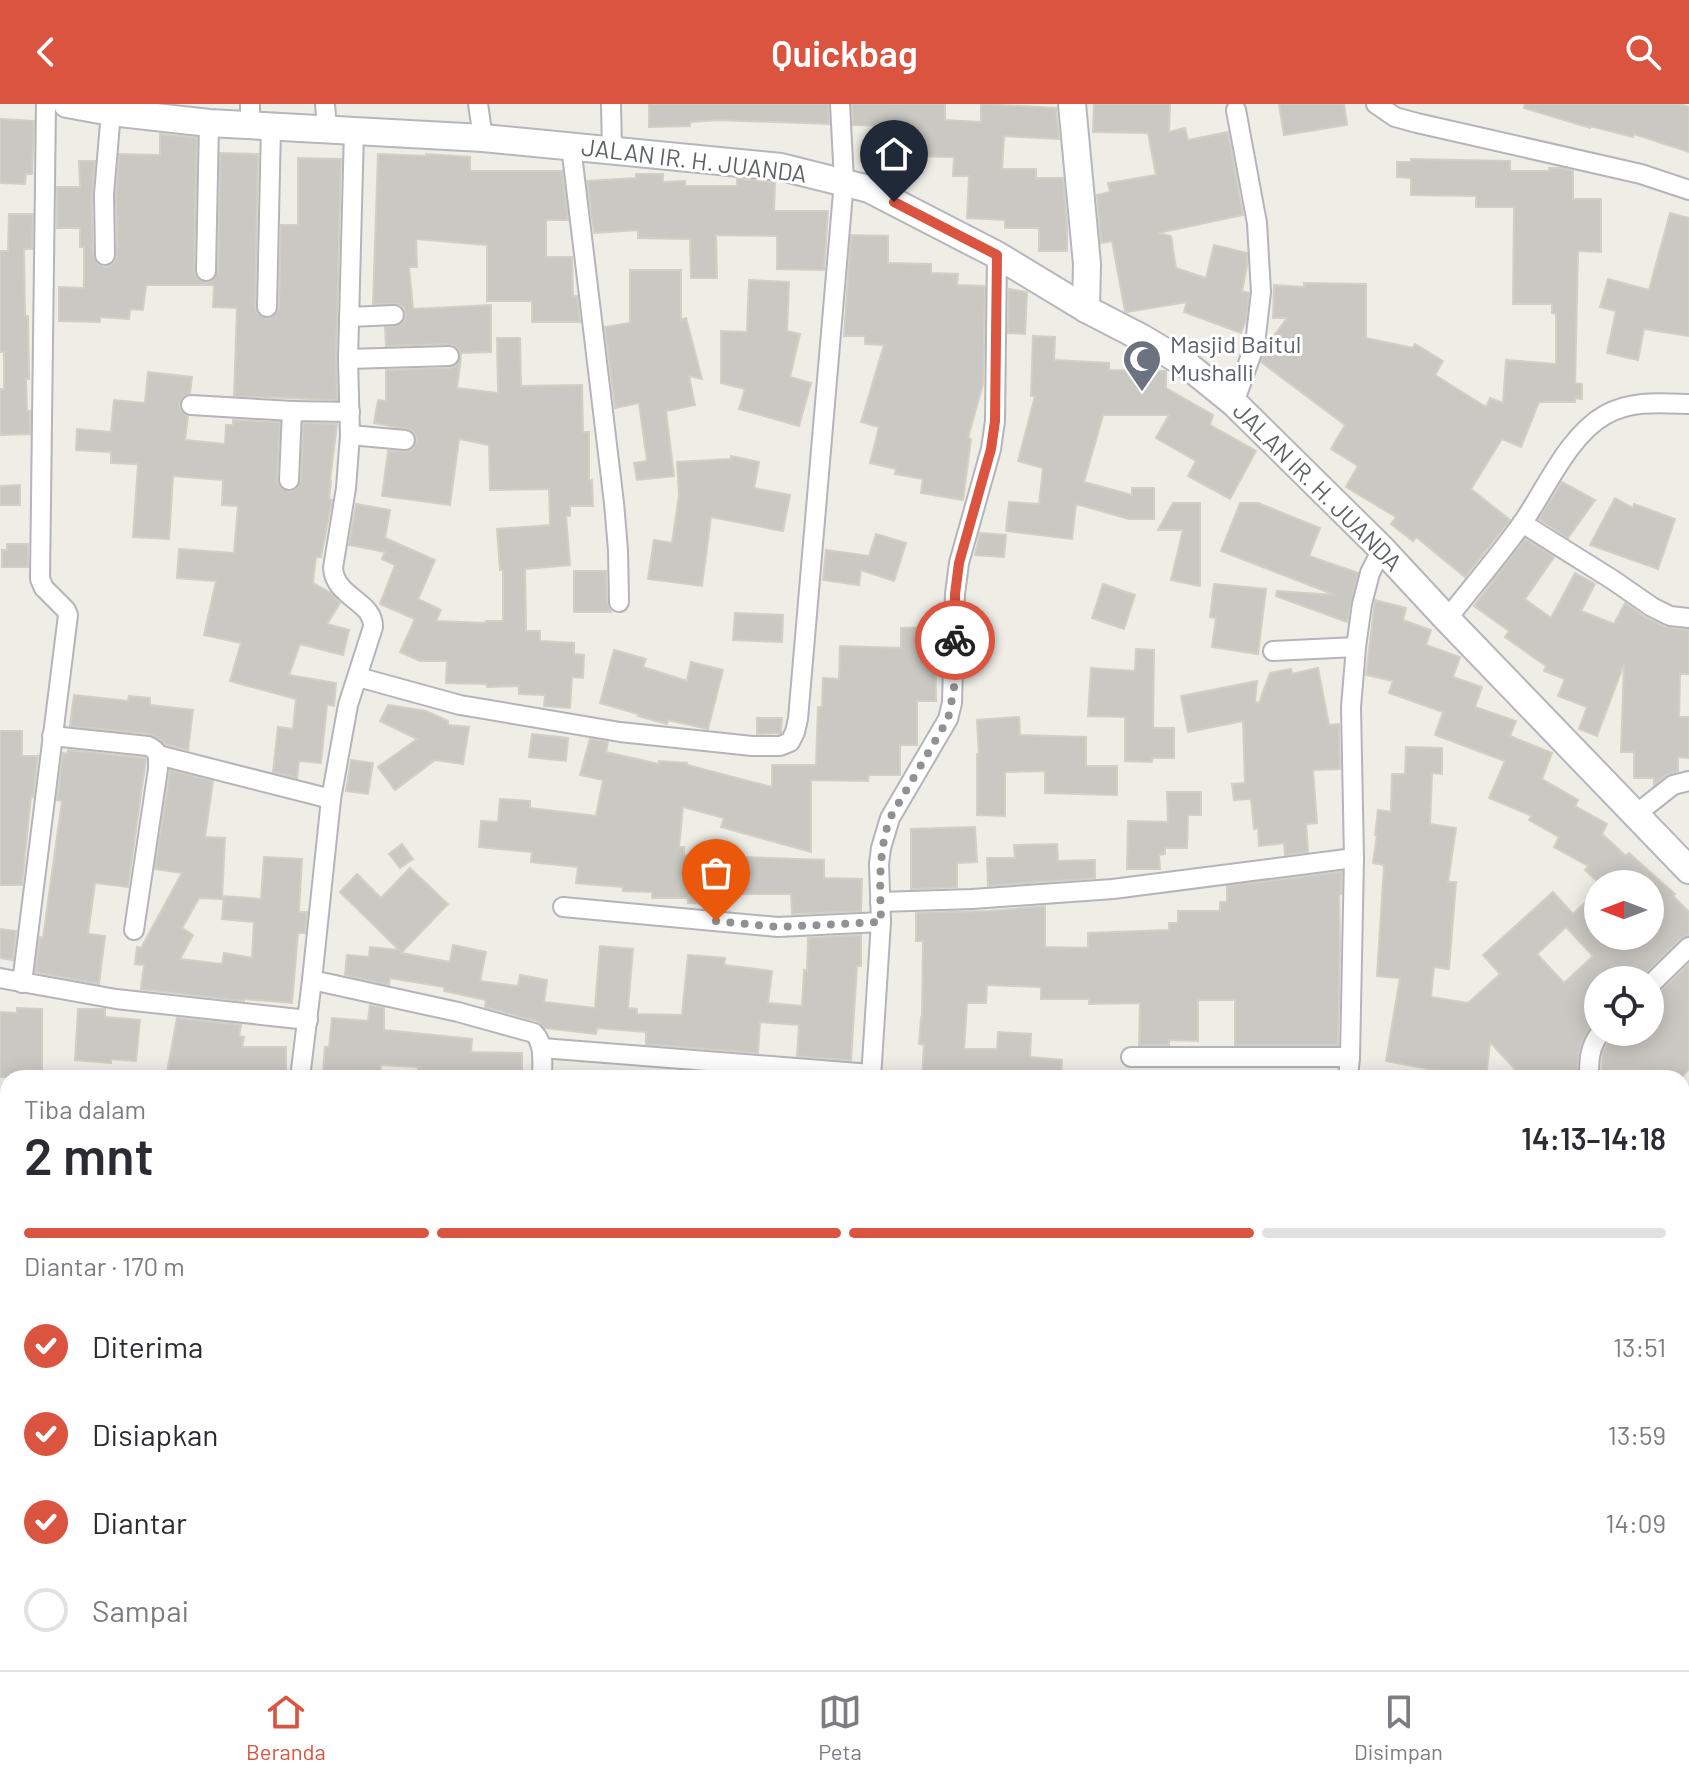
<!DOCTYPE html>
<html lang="id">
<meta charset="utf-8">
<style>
:root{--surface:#fff;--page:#f7f7f7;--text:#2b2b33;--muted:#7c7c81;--line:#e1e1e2;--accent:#da5440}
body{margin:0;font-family:Barlow,sans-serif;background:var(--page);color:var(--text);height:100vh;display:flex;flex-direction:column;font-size:30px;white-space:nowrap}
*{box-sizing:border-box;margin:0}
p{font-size:26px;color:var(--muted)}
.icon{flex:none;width:44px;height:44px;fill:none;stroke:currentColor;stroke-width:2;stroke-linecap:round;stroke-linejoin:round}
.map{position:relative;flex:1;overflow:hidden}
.drawer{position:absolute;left:0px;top:966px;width:1690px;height:600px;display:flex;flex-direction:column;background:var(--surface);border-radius:24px 24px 0 0;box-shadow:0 4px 20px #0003}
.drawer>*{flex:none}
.needle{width:52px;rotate:270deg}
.fabs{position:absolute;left:1584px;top:766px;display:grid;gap:16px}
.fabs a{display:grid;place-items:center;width:80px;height:80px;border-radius:50%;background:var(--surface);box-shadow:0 4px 20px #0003;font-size:40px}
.pin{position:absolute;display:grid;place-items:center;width:68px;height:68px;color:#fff;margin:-82px -34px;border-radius:50% 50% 50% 0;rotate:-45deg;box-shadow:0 0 8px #0007}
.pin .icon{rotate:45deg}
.courier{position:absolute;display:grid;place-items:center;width:80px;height:80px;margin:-40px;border:6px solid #da5440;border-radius:50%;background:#fff;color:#222;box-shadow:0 2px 10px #0007}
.overview em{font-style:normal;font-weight:600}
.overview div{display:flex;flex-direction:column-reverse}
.overview{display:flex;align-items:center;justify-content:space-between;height:136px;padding:0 24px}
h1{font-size:52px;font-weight:600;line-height:60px}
.bar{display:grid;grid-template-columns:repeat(4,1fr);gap:12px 8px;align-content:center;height:96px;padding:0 24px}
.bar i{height:10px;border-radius:6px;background:var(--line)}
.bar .on{background:var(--accent)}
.bar p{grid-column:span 4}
ol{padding:0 24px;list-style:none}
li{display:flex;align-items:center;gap:24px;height:88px}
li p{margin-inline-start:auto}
li .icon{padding:8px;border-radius:50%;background:var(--accent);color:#fff;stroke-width:4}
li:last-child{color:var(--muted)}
li i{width:44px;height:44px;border:4px solid var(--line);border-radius:50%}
header{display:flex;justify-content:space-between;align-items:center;height:104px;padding:0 24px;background:var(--accent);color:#fff;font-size:36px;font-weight:600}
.tabs{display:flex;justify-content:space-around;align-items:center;height:112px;border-top:2px solid var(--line);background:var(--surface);font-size:22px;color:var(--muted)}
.tabs a{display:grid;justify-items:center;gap:4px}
.tabs .on{color:var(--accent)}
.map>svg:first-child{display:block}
.building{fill:#cac8c2;stroke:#d2cfc4;stroke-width:2;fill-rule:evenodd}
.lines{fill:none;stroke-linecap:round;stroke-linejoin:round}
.street-casing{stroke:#b3b5b9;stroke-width:22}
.secondary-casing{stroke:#b4b7bc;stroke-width:30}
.street{stroke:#fff;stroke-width:18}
.secondary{stroke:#fff;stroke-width:26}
.done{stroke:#909192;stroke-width:8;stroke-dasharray:0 14.4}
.route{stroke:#da5440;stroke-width:10}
.labels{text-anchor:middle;stroke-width:6;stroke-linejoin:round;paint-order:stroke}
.street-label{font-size:24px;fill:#5d6065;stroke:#fff}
.worship-label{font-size:24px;fill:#5b616d;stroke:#fff;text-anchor:start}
</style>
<header><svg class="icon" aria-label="back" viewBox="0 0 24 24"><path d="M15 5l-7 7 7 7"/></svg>Quickbag<svg class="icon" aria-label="search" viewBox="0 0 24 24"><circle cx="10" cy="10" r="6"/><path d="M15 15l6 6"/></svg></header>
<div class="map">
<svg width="1689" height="1566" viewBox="0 0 1689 1566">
<rect width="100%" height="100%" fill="#eeede6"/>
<g class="building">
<polygon points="649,0 828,0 829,20 718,16 690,18 690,22 649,23"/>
<polygon points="852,0 945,0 945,16 981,18 981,0 1056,4 1059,35 1004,32 1002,65 1036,65 1036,74 1063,74 1067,122 1067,147 1039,147 1039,124 1005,124 1005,116 967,114 969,72 953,72 954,53 900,52 901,22 853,21"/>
<polygon points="1094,0 1170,0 1169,28 1185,24 1188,36 1228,28 1243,111 1158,129 1171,132 1176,164 1206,174 1214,141 1247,149 1247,162 1242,187 1249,189 1246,216 1241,229 1184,208 1187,198 1127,208 1125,207 1112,137 1101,139 1097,91 1110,88 1108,79 1156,71 1148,29 1093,28"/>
<polygon points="1279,0 1344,0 1347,21 1284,31"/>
<polygon points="1525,0 1680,0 1689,3 1689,48 1634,30 1633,33 1590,22 1590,24 1524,4"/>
<polygon points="0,15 34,17 32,70 26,70 25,80 0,79"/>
<polygon points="160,30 197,34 194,167 196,173 205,179 212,177 218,167 220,49 258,50 255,203 257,209 266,215 273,213 279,204 281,121 298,121 298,54 341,55 336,255 337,296 234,292 237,204 213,203 214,181 146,181 143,206 130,205 129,215 100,213 100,218 59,217 59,183 84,184 84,143 80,143 80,124 57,124 57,83 80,83 79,57 95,57 92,90 93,151 99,161 104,163 110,162 115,157 117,151 116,90 119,50 160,51"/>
<polygon points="378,50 426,52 426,50 470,53 470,67 562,67 568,116 546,116 546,153 572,153 573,192 577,192 580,218 532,218 532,197 487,197 487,141 416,135 417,163 409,163 413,205 491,201 491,248 461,249 461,252 459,245 449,240 386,242 385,223 401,221 405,216 406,210 404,204 399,200 373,200"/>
<polygon points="1411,55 1510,57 1510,67 1549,67 1549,64 1561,64 1573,67 1573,95 1601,95 1601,148 1578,147 1575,279 1582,280 1582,295 1575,294 1575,298 1539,298 1521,343 1502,335 1471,385 1510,416 1465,473 1416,433 1413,437 1391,420 1396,413 1346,383 1358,362 1331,345 1345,321 1261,258 1267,241 1287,214 1273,214 1274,181 1304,183 1304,179 1366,180 1366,234 1413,244 1415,240 1443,257 1435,271 1486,303 1490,294 1503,299 1506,256 1556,260 1556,210 1552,209 1552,200 1513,200 1514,103 1476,103 1476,92 1411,91 1411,74 1397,73 1397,58 1411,58"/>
<polygon points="636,70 663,70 663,78 685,77 685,82 737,82 737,75 775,78 774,107 828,107 824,166 777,165 777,132 716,131 717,174 691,174 690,135 638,134 638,126 594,129 587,77 636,74"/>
<polygon points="1670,109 1689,114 1689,232 1644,225 1638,256 1607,249 1616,207 1600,203 1608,175 1649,186"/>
<polygon points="9,110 33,110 32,145 24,145 25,212 28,212 29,275 26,275 27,307 30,307 30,330 1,331 0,327 0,285 4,285 4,248 0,248 0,147 8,147"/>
<polygon points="851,131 888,132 888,159 931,160 931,169 958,170 957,181 984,182 985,184 983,280 968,334 971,335 963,396 921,389 923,375 895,370 896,365 870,359 879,323 861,318 884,241 865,240 865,232 844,232"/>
<polygon points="630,166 681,166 681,216 686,214 702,275 689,272 695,301 666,307 674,372 637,376 634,359 647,357 639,299 615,304 605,223 630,219"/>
<polygon points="749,176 789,178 787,227 800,230 790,273 811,279 799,322 739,305 745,285 721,279 721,227 747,228"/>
<polygon points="1009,185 1027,188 1025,230 1008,229"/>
<polygon points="1033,232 1055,233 1054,256 1109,259 1109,266 1166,267 1166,284 1213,311 1210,321 1256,347 1230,395 1188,372 1196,357 1156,334 1169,311 1103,311 1084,378 1132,391 1132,384 1154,384 1154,415 1129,415 1076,400 1072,435 1006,427 1009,398 1039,400 1043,364 1018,357 1035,292 1031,292"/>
<polygon points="497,234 520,234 521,282 582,281 583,328 589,328 589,376 592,376 593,402 570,402 570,412 566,412 570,461 525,465 526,527 540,527 540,537 574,539 574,550 584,551 583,574 572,573 570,604 544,602 545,591 519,590 519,582 487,583 487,580 446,579 447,557 420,557 400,548 415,515 380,500 395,461 382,455 385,448 349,441 356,400 390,406 385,434 435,456 418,495 441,506 436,517 486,519 486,517 503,517 503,466 500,466 497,425 550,421 549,385 490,386 489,341 459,335 450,401 382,392 388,347 409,347 414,344 417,336 415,330 411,326 374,319 378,296 386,297 386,266 449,264 456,262 461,253 457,284 498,289"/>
<polygon points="148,268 192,273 190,289 182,294 179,300 181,307 188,312 185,336 225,340 226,321 233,321 233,316 280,318 277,376 279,382 288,388 295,386 301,377 303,319 337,320 330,377 331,377 329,395 332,396 321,453 316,453 313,479 331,489 340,499 327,520 349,526 343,551 300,540 289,571 336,579 334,602 327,600 321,659 299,657 297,674 273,668 278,623 293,625 296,595 230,577 241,539 204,531 216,477 177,474 179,445 234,449 238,402 222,401 223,376 173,372 169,435 133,433 138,360 111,359 111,348 76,346 77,325 111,328 114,296 145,299"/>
<polygon points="731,352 759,358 754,384 790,391 783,427 711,413 702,482 648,475 654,436 672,439 679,391 677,358 731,355"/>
<polygon points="1562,378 1595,396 1568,434 1539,415"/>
<polygon points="20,381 20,401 0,401 0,382"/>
<polygon points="1615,394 1633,404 1634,400 1675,415 1658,465 1590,441"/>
<polygon points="1173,399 1200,399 1200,482 1171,476 1183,426 1158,426"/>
<polygon points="1240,399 1258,399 1320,424 1309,452 1358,469 1347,518 1276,492 1277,487 1335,491 1221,447"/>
<polygon points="980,429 1006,431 1004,453 975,451"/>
<polygon points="876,430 906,439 894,477 861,466 859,481 823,476 826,446 869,452"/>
<polygon points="1525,435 1554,453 1525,495 1551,514 1575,469 1595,480 1581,507 1614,520 1625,499 1645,513 1665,523 1689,526 1689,570 1680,570 1679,613 1689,613 1689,654 1678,653 1678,667 1666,671 1654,681 1654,674 1634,674 1634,648 1621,648 1624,560 1597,632 1579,625 1587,603 1558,592 1565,575 1544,567 1546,562 1505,533 1509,527 1474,502"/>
<polygon points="7,440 28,440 28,463 2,463 2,446 7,446"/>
<polygon points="574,467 606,467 607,498 611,508 574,508"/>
<polygon points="1103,480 1135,491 1124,525 1092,514"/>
<polygon points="1214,480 1266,485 1258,550 1212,543 1216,514 1210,513"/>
<path d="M1375 496 1406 504 1403 516 1431 526 1426 541 1460 553 1453 573 1482 583 1475 603 1516 617 1510 632 1552 649 1542 675 1578 696 1575 702 1607 720 1602 730 1626 752 1629 749 1675 790 1673 792 1689 808V831L1681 834 1639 876H1598V885L1585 897 1598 911V917L1591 921 1581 940 1578 955 1577 974H1523L1490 938 1486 974 1450 972V969L1386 957 1400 874 1377 872 1384 761 1373 759 1377 731H1375L1378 706 1391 708 1392 670H1405L1406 643 1442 644V670L1432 669 1430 720 1456 724 1448 778H1456L1449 865 1434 863 1431 893 1468 899 1500 870 1483 851 1553 788 1573 810 1598 786V832H1650V780H1600L1585 766 1588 762 1554 743 1559 733 1529 716 1532 712 1489 694 1505 657 1435 631 1443 608 1389 589 1393 577 1366 571ZM1566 823 1593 852 1564 879 1537 850Z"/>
<polygon points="735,509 783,511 782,538 733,536"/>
<polygon points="935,523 936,597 917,597 917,641 900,641 900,671 869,671 868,677 811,676 811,748 721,723 724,714 683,703 679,743 684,743 684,751 824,756 824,774 862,775 861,807 792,810 791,790 726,790 726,800 688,799 688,794 652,794 652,788 623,787 623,783 576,779 578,763 531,758 532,748 479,743 481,717 498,718 500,695 530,697 530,704 596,712 603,676 580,671 590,635 608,638 606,648 659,660 659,657 687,659 687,661 772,683 772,661 816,661 818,603 822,603 823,574 839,575 840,542 901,544 901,524"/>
<polygon points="1136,545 1154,546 1153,624 1174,624 1174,654 1152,654 1152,658 1125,657 1125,613 1088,612 1091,564 1135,567"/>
<polygon points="614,546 646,555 643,563 687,577 691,558 723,566 708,625 668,616 667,620 638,612 638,610 600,599"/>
<polygon points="1318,564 1329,621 1339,620 1340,665 1313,666 1317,719 1306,720 1308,748 1285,751 1284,739 1259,742 1258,724 1254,725 1251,695 1234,696 1232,680 1245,679 1243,617 1188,628 1181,592 1257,577 1255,598 1259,599 1270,569 1291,565 1292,570"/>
<polygon points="74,591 128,597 129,592 150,594 150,601 193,606 188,646 165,640 159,634 149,630 70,622"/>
<polygon points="388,601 426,607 448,617 448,621 469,623 463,660 435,656 395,686 378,663 417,635 380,617"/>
<polygon points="1019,613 1020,631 1086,633 1086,662 1117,662 1117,691 1045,689 1045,667 1005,668 1005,712 977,711 977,650 979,650 977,616"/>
<polygon points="757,614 782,614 781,629 757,630"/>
<polygon points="0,627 22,627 22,652 38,652 33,693 31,692 22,781 0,781"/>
<polygon points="532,630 568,634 566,657 529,653"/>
<polygon points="68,646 145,654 146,655 128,783 95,779 88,830 105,832 99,880 35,868 40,833 43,834 62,697 57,696 63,649 67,650"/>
<polygon points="351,656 373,659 368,690 346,687"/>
<polygon points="170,666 213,677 205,733 225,734 222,795 199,794 182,824 193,831 180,855 222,860 224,849 252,854 254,818 222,815 224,792 261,795 264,753 302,755 299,808 307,808 305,829 298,829 292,899 244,895 244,897 141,885 144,861 135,860 137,843 141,844 182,769 155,765"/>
<polygon points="1167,688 1201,688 1201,711 1188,711 1187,744 1165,744 1165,750 1159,751 1160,765 1127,765 1128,717 1168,718"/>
<polygon points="975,723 977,758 957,759 957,783 911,785 911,725"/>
<polygon points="402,740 413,755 400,764 389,750"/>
<polygon points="1057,740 1058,757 1095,756 1095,774 988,782 987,754 1015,754 1014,741"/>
<polygon points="410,764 448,800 401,849 450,858 453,841 486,848 480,877 518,882 520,871 547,876 544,898 595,904 600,842 633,845 628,904 637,905 637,910 682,911 688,851 725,854 724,861 772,867 768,899 802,902 804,866 807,867 808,834 861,831 861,862 857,862 851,956 797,952 799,921 760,918 758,949 646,940 646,928 597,924 596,930 545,924 537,917 485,903 486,896 444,887 444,883 390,874 389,881 345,871 347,851 369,853 370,843 399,846 340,788 357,770 381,794"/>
<polygon points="1342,768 1341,790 1339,790 1340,844 1338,941 1235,941 1235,896 1198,896 1198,937 1169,936 1169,941 1139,941 1140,899 1089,900 1089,895 1041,895 1041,883 987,881 986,899 967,899 964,945 997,945 998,928 1031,930 1030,953 1062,956 1061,974 922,974 924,941 919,940 921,914 922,915 923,837 916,837 916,809 989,807 1045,802 1045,843 1088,844 1088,829 1169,826 1169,819 1178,819 1178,807 1220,807 1220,798 1227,798 1227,782"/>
<polygon points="0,825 16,827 13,856 0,854"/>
<polygon points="1689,860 1689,965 1681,974 1601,974 1603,948 1613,930 1618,935 1624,928 1650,928 1650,893 1658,890"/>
<polygon points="370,901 384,904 384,926 472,935 471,948 522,949 522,974 417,974 418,963 381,961 380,974 357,974 357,972 323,969 325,943 329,943 332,914 368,917"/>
<polygon points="17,904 42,905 42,974 0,973 0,908 17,909"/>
<polygon points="78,905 105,905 105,913 140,916 136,957 111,955 111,959 75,956"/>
<polygon points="177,914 241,921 239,932 244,933 242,943 286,943 286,973 166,974"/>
</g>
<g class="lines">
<g class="street-casing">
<g id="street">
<polyline points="325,0 327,25"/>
<polyline points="478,0 483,34"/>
<polyline points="611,0 612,46"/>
<polyline points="1376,0 1395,13 1417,19 1641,70 1689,86"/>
<polyline points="250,21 250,0"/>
<polyline points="571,42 614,399 618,446 619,498"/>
<polyline points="105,151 104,90 111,8"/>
<polyline points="206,167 209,19"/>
<polyline points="267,203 271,22"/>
<polyline points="349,213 394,211"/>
<polyline points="348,255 449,252"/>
<polyline points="1234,299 1255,240 1261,188 1257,119 1236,6"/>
<polyline points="191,301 292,307"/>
<polyline points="350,331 405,336"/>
<polyline points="289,376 292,307 350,308"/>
<polyline points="1522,419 1613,476 1652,503 1670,512 1689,514"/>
<path d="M1447 515C1472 483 1499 452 1523 418 1546 385 1568 332 1605 311 1631 296 1661 299 1689 300"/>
<polyline points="1273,547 1356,543"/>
<polyline points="358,573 460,601 620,628 752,642 780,642 790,638 795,628 798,615 844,77 840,0"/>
<path d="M52 632 148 642C160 647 158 654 158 665L134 826"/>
<polyline points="158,651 331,695"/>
<polyline points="1635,711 1673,681 1689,677"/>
<polyline points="880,798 972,795 1113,785 1354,754"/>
<polyline points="563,803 778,823 881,818"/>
<polyline points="0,874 116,895 308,916"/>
<path d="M312 876 331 695 348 601 373 523C374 497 335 494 333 464L346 384 350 331 348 255 354 27"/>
<polyline points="22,879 68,511 66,506 44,484 40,475 46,0"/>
<polyline points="1650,881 1689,843"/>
<polyline points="542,944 871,970"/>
<polyline points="1131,953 1350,953"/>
<path d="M300 974 312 876 458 908 534 929C545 941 542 959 542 974"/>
<polyline points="871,974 881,818 879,760 881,744 890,714 948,615 952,599 955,490 959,459 991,345 995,317 997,151"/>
<polyline points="1348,974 1350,953 1354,754 1351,603 1356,543 1362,500 1370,469 1382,445"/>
<path d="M1589 974C1589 956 1589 943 1601 928"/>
<polyline points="0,1017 8,1019"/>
<polyline points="1682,1254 1689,1256"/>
<polyline points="0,1326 8,1303"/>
<polyline points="1682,1515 1689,1524"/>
<polyline points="1491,1558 1492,1566"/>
<polyline points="59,1566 62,1558"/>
<polyline points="223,1566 226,1558"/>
<polyline points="371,1566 375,1558"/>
<polyline points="793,1566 794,1558"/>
<polyline points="914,1566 915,1558"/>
</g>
</g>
<g class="secondary-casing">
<g id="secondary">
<polyline points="67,0 111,8 209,19 483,34 781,63 869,85 997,151 1086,205 1142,234 1187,261 1234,299 1382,445 1447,515 1689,766"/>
<polyline points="1072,0 1087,160 1086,205"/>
</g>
</g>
<use href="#street" class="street"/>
<use href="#secondary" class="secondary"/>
</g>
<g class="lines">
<path class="done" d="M716 817 778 823 881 818C880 782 878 748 890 714L948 615 954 585 955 536"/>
<polyline class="route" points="894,98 997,151 995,317 991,345 959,459 955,490 955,536"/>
</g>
<defs>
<g id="mosque-pin" transform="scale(2)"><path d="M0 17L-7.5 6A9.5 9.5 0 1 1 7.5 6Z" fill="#6b7280" stroke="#fff"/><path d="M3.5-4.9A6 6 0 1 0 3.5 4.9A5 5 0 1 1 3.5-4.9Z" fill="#fff"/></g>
</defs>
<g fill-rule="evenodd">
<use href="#mosque-pin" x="1142" y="255"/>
</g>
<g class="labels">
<g class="street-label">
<text transform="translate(694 57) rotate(7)" y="8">JALAN IR. H. JUANDA</text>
<text transform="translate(1317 383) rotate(45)" y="8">JALAN IR. H. JUANDA</text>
</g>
<g class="worship-label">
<text x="1170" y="249">Masjid Baitul<tspan x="1170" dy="28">Mushalli</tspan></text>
</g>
</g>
</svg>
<div class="fabs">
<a><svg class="needle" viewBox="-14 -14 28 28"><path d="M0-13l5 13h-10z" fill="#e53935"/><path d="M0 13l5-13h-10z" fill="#7c7c81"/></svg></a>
<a><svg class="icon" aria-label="locate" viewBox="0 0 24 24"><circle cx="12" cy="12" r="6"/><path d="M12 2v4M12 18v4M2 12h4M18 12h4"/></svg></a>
</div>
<div class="pin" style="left:716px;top:817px;background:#ea580c"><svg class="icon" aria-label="bag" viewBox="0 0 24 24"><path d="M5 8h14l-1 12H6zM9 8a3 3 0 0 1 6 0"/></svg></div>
<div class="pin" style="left:894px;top:98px;background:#1f2937"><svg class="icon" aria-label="home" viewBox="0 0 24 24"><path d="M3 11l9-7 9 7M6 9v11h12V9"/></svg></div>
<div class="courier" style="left:955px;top:536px"><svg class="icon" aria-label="bike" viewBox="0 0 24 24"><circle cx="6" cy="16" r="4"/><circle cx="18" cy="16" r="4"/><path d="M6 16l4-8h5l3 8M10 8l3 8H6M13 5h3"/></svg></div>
<section class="drawer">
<div class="overview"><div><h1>2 mnt</h1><p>Tiba dalam</p></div><em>14:13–14:18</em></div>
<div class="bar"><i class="on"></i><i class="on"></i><i class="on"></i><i></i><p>Diantar · 170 m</p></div>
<ol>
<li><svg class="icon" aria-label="check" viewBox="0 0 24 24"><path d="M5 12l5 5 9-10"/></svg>Diterima<p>13:51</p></li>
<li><svg class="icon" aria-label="check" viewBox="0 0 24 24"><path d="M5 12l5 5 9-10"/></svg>Disiapkan<p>13:59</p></li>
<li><svg class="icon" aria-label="check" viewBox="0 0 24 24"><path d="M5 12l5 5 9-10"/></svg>Diantar<p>14:09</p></li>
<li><i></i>Sampai</li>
</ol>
</section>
</div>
<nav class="tabs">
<a class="on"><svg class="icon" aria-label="home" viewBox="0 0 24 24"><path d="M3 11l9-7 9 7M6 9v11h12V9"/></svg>Beranda</a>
<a><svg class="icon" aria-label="map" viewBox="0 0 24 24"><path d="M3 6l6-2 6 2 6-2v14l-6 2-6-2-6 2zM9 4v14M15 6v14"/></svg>Peta</a>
<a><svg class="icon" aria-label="saved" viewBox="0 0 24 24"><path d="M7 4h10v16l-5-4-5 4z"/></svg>Disimpan</a>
</nav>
